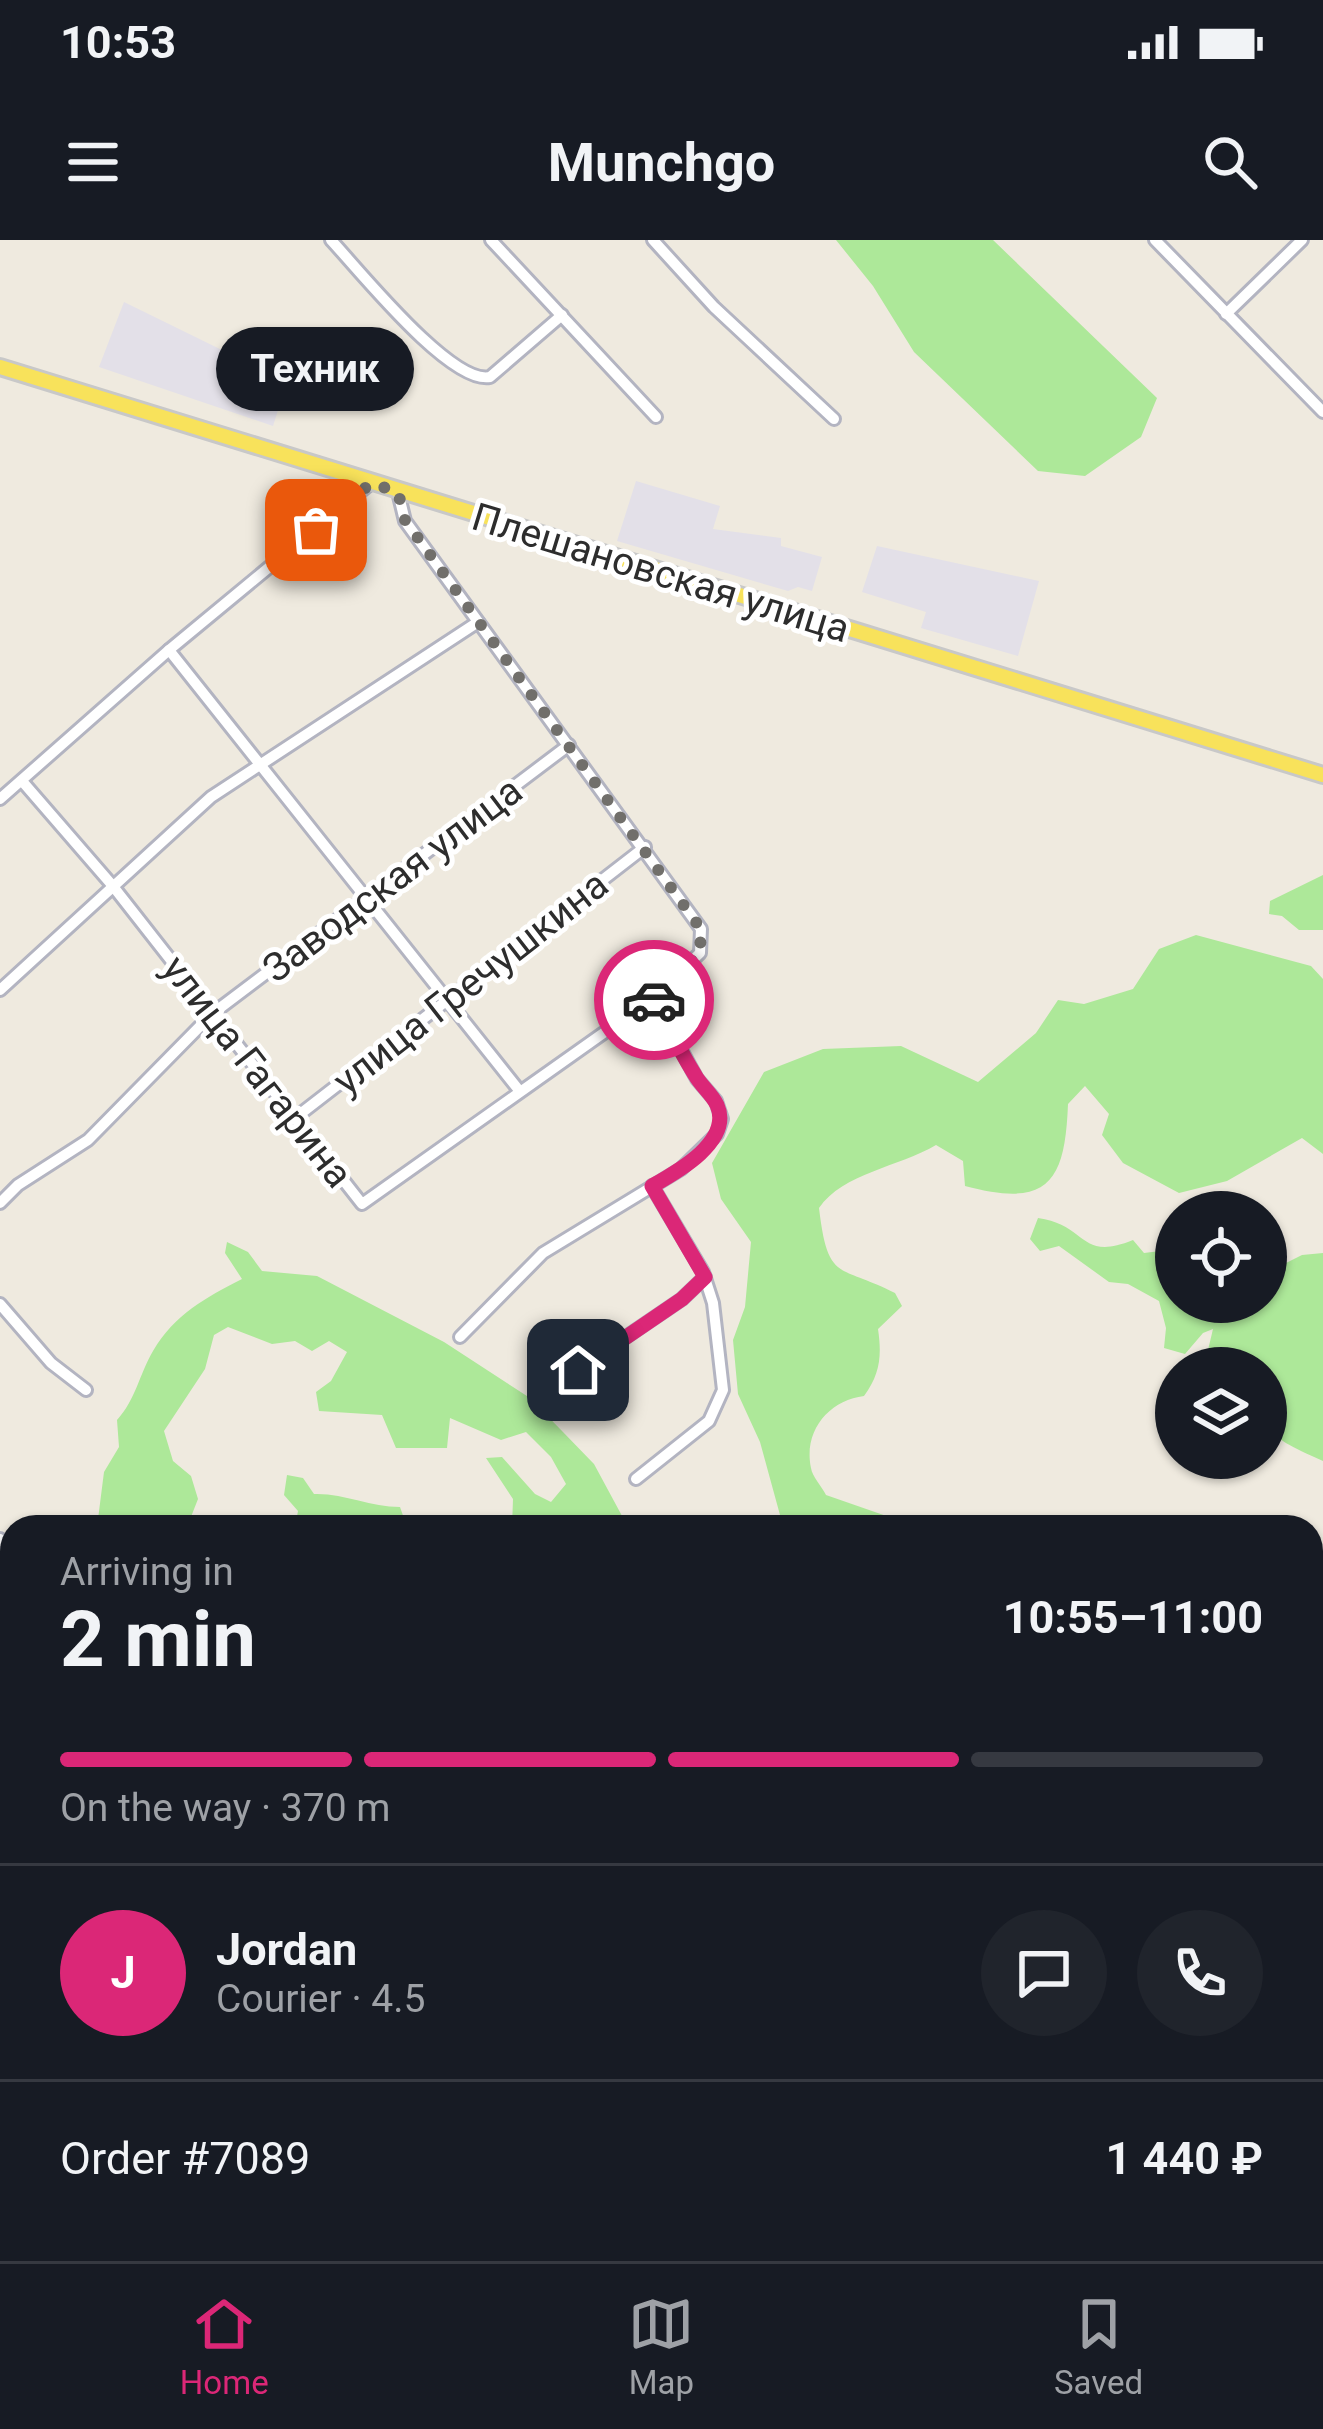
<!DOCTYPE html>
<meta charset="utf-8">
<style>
:root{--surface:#171b24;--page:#20242c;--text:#f1f3f6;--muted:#9ea1a6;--line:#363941;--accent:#db2777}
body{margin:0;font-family:Roboto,sans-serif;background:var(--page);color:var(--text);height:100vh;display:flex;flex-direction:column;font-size:45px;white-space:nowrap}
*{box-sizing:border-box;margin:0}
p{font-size:39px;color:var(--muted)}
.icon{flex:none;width:66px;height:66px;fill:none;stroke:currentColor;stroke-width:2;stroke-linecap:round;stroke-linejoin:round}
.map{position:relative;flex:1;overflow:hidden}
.drawer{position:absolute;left:0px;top:1275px;width:1323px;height:747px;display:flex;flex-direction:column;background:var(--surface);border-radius:36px 36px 0 0;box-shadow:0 3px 9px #0004}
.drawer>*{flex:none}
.controls{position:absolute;left:1155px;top:951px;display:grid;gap:24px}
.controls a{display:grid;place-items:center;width:132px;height:132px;border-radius:50%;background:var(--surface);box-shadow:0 3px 9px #0004;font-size:60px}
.pin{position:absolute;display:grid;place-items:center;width:102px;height:102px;color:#fff;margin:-51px;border-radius:24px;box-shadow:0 6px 18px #0006}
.courier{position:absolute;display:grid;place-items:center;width:120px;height:120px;margin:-60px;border:9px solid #db2777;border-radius:50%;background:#fff;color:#222;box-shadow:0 3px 15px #0007}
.bubble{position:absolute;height:84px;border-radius:42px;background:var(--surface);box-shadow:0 3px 9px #0004;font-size:39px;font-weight:700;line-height:84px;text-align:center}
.headline em{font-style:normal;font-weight:700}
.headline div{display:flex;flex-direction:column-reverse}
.headline{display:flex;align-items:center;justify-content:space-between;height:204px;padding:0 60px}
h1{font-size:78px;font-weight:700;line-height:90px}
.bar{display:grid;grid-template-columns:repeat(4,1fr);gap:18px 12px;align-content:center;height:144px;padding:0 60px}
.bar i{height:15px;border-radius:9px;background:var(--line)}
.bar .current{background:var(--accent)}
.bar p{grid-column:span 4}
.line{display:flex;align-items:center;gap:30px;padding:0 60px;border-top:3px solid var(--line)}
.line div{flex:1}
.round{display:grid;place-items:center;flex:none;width:126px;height:126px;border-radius:63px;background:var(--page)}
.status{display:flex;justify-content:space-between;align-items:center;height:84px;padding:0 60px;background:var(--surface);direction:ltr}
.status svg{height:33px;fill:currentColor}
header{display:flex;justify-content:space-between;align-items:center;height:156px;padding:0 60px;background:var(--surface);font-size:54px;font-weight:700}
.tab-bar{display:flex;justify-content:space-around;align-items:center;height:168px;border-top:3px solid var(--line);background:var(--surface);font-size:33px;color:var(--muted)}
.tab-bar a{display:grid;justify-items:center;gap:6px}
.tab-bar .current{color:var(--accent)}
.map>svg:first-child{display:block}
.industrial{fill:#e3e0e8}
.green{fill:#ade899}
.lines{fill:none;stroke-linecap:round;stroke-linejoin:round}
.minor-casing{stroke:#b3b4c1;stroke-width:16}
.major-casing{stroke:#c8c8c8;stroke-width:20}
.minor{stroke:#fff;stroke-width:10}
.major{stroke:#f8e25b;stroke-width:14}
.done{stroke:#716f6b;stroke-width:12;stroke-dasharray:0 21.6}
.route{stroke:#db2777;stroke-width:15}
.labels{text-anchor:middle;stroke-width:10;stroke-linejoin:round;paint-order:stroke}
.street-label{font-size:39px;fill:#2d2d2d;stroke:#fff}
</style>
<div class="status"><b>10:53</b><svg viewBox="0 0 49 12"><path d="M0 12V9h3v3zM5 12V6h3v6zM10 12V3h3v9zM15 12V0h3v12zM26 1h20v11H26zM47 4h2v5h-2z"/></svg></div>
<header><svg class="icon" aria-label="menu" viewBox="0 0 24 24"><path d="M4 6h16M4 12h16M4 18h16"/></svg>Munchgo<svg class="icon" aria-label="search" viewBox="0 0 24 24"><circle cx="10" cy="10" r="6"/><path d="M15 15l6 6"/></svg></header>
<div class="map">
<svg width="1323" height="2021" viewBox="0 0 1323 2021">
<rect width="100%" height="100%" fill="#efeadf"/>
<g class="industrial">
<polygon points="124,62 287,142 273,186 99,127"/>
<polygon points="636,241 720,266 713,289 781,298 781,306 822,317 812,351 798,347 788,351 617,301"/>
<polygon points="877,306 1039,341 1018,416 921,388 926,372 862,352"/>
</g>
<g class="green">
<polygon points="836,0 993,0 1157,158 1141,197 1085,236 1038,231 914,112 873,46"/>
<polygon points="1323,635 1323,690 1299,690 1282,676 1269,674 1270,661"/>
<path d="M1196 695 1311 726 1323 739V914L1302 898 1227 941 1179 953 1123 923 1102 895 1109 874 1085 846 1068 864C1065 943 1048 968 965 946L963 921 936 905C899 927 843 933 819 968 828 1043 838 1024 895 1053L902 1066 878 1089C882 1116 880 1134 864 1156 830 1160 803 1190 811 1228 812 1236 822 1247 826 1255L918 1287H817L780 1275 760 1202 738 1154 733 1100 745 1067 751 1002 721 959 712 923 764 832 823 809 901 806 978 842 1036 793 1058 760 1084 764 1133 749 1159 709Z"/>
<path d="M1038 978C1088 985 1079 1022 1133 1000L1144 1013 1176 1009V1062H1266V1033L1302 1015 1323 1013V1221C1260 1193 1266 1194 1266 1128H1220L1208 1110 1213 1089 1203 1093 1185 1114 1164 1108 1166 1088 1159 1061 1128 1044 1109 1042 1059 1006 1040 1011 1030 999Z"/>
<path d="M227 1002 248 1012 262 1031 317 1036 444 1102 530 1158 594 1224 628 1287H512L513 1259 486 1218 502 1217 535 1254 551 1262 566 1244 551 1217 526 1192 501 1200 450 1178 447 1208H396L382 1175 319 1171 316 1152 331 1141 347 1112 329 1101 312 1111 295 1101 272 1104 228 1087 214 1095 205 1129 164 1191 173 1221 191 1236 198 1259 187 1287H97L104 1232 119 1207 117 1180C136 1159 139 1135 153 1111 175 1074 205 1058 242 1039L225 1013Z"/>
<path d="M287 1235 303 1238 314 1254C344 1253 370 1267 400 1267L407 1287H342L325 1277 310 1287H295L298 1271 284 1255Z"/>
<polygon points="1311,1431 1323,1433 1323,1758 1311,1742"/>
<polygon points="12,1518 12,1813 0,1822 0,1530"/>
<polygon points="268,2010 565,2010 563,2021 251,2021"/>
</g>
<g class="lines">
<g class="minor-casing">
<g id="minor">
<path d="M331 0C359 30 451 145 490 137L562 75"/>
<polyline points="491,0 656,177"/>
<polyline points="653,0 714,67 834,179"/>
<polyline points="1155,0 1323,172"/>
<polyline points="1226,74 1302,0"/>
<polyline points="169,410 518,849"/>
<polyline points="22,541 112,645 362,964 653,758 700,713 701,689 405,281 398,252"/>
<polyline points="0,559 169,410 371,243"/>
<polyline points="0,750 211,557 478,382"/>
<polyline points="295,878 645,607"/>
<polyline points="0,963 18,945 88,900 212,774 569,505"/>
<polyline points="0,1064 51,1123 86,1150"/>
<polyline points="460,1097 543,1013 681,929 717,894 722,879 716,861 697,839 653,758"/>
<polyline points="542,1154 682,1059 705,1037"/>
<polyline points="636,1239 709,1181 723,1150 713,1063 703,1032 652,946"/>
<polyline points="0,1299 12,1309"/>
<polyline points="0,1444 12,1434"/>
</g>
</g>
<g class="major-casing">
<polyline id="major" points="0,127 1323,535"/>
</g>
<use href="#minor" class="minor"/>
<use href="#major" class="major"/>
</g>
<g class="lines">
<polyline class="done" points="316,290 371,243 398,252 405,280 701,689 700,712 654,760"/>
<path class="route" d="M578 1130 682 1059 705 1037 652 946C677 932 733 901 717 865 712 854 701 846 695 835 680 811 667 785 654 760"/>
</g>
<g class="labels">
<g class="street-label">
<text transform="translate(661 332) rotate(17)" y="14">Плешановская улица</text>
<text transform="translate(392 639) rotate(-37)" y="14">Заводская улица</text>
<text transform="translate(470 742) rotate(-38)" y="14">улица Гречушкина</text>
<text transform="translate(258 831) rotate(52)" y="14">улица Гагарина</text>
</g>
</g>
</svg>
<div class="controls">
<a><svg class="icon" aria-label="locate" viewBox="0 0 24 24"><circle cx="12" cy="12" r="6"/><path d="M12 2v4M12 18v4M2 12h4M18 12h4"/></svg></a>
<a><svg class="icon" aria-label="layers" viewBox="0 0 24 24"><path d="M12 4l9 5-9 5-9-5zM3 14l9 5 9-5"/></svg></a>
</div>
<div class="pin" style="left:316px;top:290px;background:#ea580c"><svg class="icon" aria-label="bag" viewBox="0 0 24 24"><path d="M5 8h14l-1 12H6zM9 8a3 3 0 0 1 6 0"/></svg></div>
<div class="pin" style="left:578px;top:1130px;background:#1f2937"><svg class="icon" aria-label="home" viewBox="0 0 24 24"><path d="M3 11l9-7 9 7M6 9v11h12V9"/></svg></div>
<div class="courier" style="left:654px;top:760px"><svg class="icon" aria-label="car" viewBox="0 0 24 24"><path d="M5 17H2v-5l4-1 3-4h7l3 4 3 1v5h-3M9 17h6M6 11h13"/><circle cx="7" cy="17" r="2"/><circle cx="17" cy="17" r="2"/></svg></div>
<div class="bubble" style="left:216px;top:87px;width:198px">Техник</div>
<section class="drawer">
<div class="headline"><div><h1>2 min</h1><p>Arriving in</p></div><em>10:55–11:00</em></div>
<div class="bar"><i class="current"></i><i class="current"></i><i class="current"></i><i></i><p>On the way · 370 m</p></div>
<div class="line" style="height:216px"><b class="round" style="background:var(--accent);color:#fff">J</b><div><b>Jordan</b><p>Courier · 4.5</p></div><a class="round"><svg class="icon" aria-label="chat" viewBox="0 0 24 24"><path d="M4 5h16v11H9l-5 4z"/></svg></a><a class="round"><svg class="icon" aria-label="phone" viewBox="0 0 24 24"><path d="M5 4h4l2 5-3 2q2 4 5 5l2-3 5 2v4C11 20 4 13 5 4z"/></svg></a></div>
<div class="line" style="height:156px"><div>Order #7089</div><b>1 440 ₽</b></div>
</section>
</div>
<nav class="tab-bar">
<a class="current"><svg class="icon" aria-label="home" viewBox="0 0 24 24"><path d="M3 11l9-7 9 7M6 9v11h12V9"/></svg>Home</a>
<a><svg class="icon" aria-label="map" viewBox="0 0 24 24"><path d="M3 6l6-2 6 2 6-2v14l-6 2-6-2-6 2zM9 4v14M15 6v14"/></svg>Map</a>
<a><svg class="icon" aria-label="saved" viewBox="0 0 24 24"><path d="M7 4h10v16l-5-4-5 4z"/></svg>Saved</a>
</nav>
